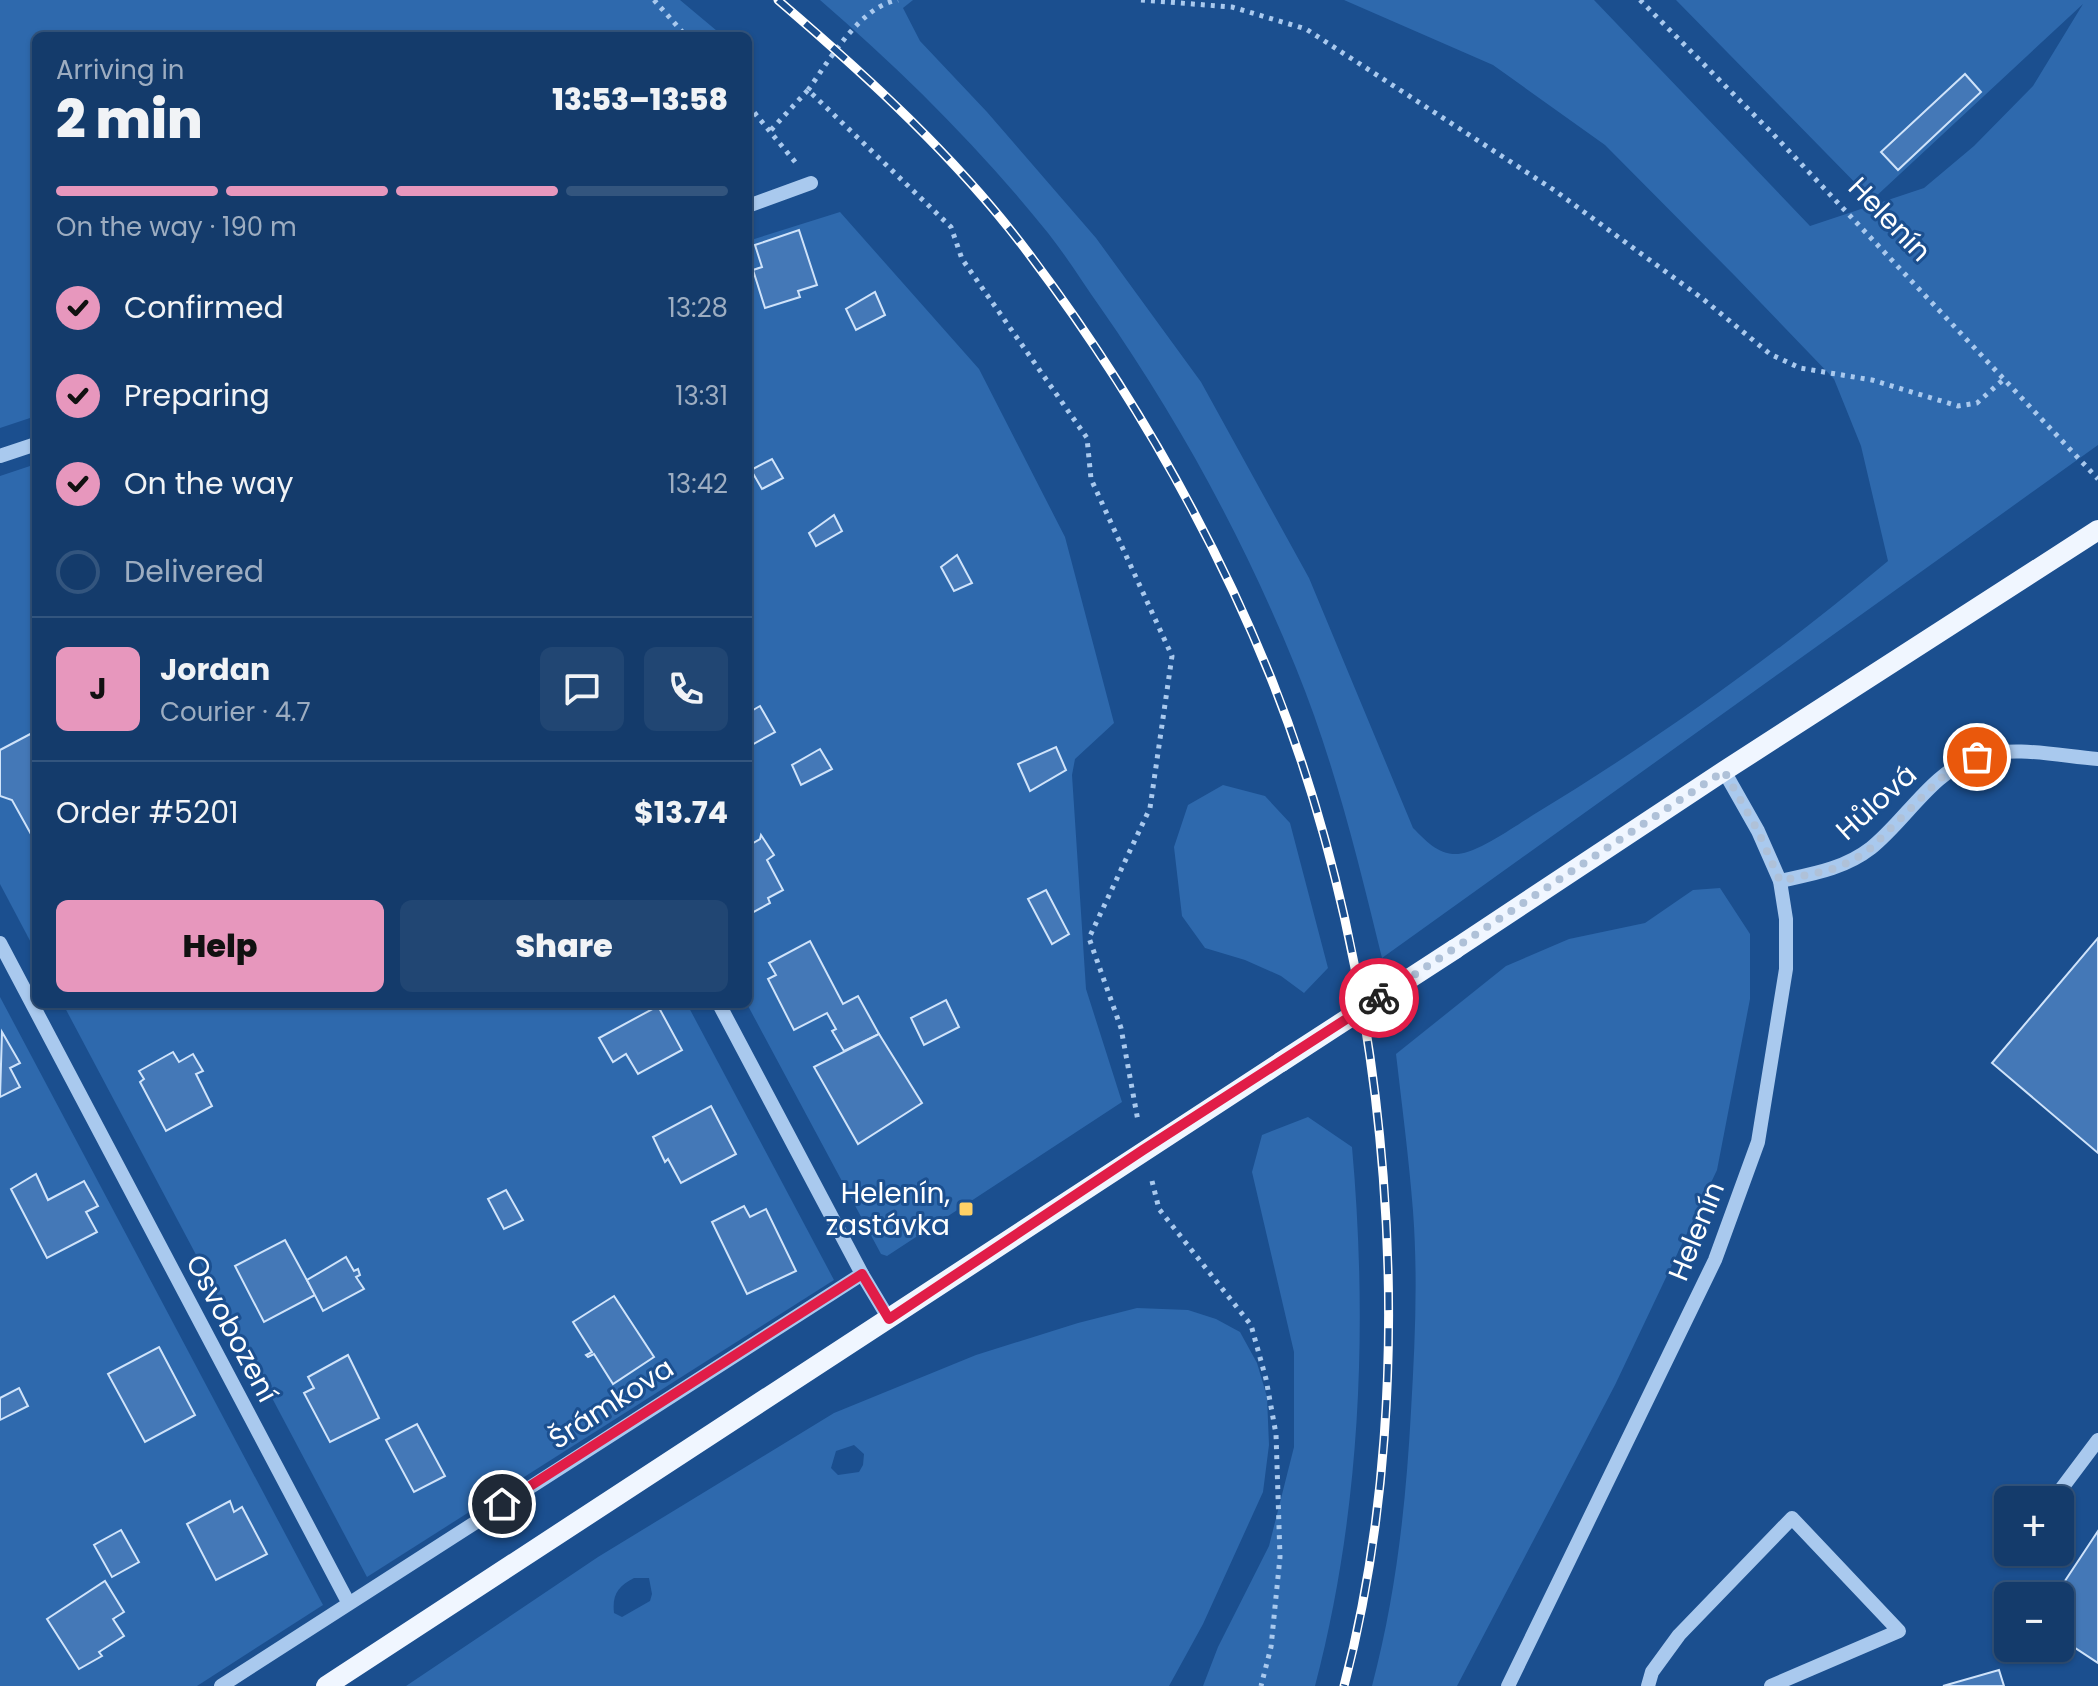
<!DOCTYPE html>
<meta charset="utf-8">
<style>
:root{--surface:#143b6b;--page:#214673;--text:#f1f3f6;--muted:#9dadc1;--line:#33557e;--accent:#e797bd}
body{margin:0;font-family:Poppins,sans-serif;background:var(--page);color:var(--text);height:100vh;display:flex;flex-direction:column;font-size:30px;white-space:nowrap}
*{box-sizing:border-box;margin:0}
p{font-size:26px;color:var(--muted)}
.icon{flex:none;width:44px;height:44px;fill:none;stroke:currentColor;stroke-width:2;stroke-linecap:round;stroke-linejoin:round}
.map{position:relative;flex:1;overflow:hidden}
.drawer{position:absolute;left:32px;top:32px;width:720px;height:976px;display:flex;flex-direction:column;background:var(--surface);border-radius:12px;box-shadow:0 2px 6px #0004,0 0 0 2px var(--line)}
.drawer>*{flex:none}
.fabs{position:absolute;left:1994px;top:1486px;display:grid;gap:16px}
.fabs a{display:grid;place-items:center;width:80px;height:80px;border-radius:12px;background:var(--surface);box-shadow:0 2px 6px #0004,0 0 0 2px var(--line);font-size:40px}
.pin{position:absolute;display:grid;place-items:center;width:68px;height:68px;color:#fff;margin:-34px;border:4px solid #fff;border-radius:50%;box-shadow:0 2px 8px #0007}
.courier{position:absolute;display:grid;place-items:center;width:80px;height:80px;margin:-40px;border:6px solid #e11d48;border-radius:50%;background:#fff;color:#222;box-shadow:0 2px 10px #0007}
.headline em{font-style:normal;font-weight:800}
.headline div{display:flex;flex-direction:column-reverse}
.headline{display:flex;align-items:center;justify-content:space-between;height:136px;padding:0 24px}
h1{font-size:52px;font-weight:800;line-height:60px}
.bar{display:grid;grid-template-columns:repeat(4,1fr);gap:12px 8px;align-content:center;height:96px;padding:0 24px}
.bar i{height:10px;border-radius:6px;background:var(--line)}
.bar .current{background:var(--accent)}
.bar p{grid-column:span 4}
.line{display:flex;align-items:center;gap:20px;padding:0 24px;border-top:2px solid var(--line)}
.line div{flex:1}
.round{display:grid;place-items:center;flex:none;width:84px;height:84px;border-radius:12px;background:var(--page)}
ol{padding:0 24px;list-style:none}
li{display:flex;align-items:center;gap:24px;height:88px}
li p{margin-inline-start:auto}
li .icon{padding:8px;border-radius:50%;background:var(--accent);color:#111;stroke-width:4}
li:last-child{color:var(--muted)}
li i{width:44px;height:44px;border:4px solid var(--line);border-radius:50%}
.cta{display:flex;gap:16px;margin-top:auto;padding:16px 24px}
.cta a{flex:1;height:92px;border-radius:12px;background:var(--accent);color:#111;font-size:32px;font-weight:800;line-height:92px;text-align:center}
.cta a+a{background:var(--page);color:var(--text)}
.map>svg:first-child{display:block}
.green{fill:#2e69ad;fill-rule:evenodd}
.building{fill:#4478b7;stroke:#cfe3fa;stroke-width:2}
.lines{fill:none;stroke-linecap:round;stroke-linejoin:round}
.path{stroke:#a9c9ee;stroke-width:5;stroke-dasharray:4 6;stroke-linecap:butt}
.minor{stroke:#a9c9ee;stroke-width:14}
.major{stroke:#f0f6ff;stroke-width:20}
.rail-casing{stroke:#fff;stroke-width:9}
.rail{stroke:#1b4f8f;stroke-width:6;stroke-dasharray:18;stroke-linecap:butt}
.major-bridge{stroke:#f0f6ff;stroke-width:20}
.done{stroke:#afc1d8;stroke-width:8;stroke-dasharray:0 14.4}
.route{stroke:#e11d48;stroke-width:10}
.poi-dot{fill:#ffd166;stroke:#1b4f8f;stroke-width:3}
.labels{text-anchor:middle;stroke-width:6;stroke-linejoin:round;paint-order:stroke}
.street-label{font-size:28px;fill:#fff;stroke:#1b4f8f}
.poi-label{font-size:28px;fill:#fff;stroke:#1b4f8f;text-anchor:end}
</style>
<div class="map">
<svg width="2098" height="1686" viewBox="0 0 2098 1686">
<rect width="100%" height="100%" fill="#1b4f8f"/>
<g class="green">
<polygon points="0,0 680,0 723,36 36,36 36,416 0,428"/>
<path d="M820 0H913L903 8 920 41 987 112 1096 238 1201 382 1309 578 1413 828C1426 841 1438 855 1458 854 1477 853 1517 825 1533 815 1657 740 1777 654 1888 561L1861 446 1834 379 1735 276 1605 145 1493 65 1344 0H1594L1810 226 1924 188 1974 146 2033 86 2083 4 1872 200 1676 0H2098V445L1382 958C1358 860 1334 761 1296 668 1244 540 1179 420 1100 307 1083 283 1067 257 1048 233 980 148 902 71 820 0Z"/>
<polygon points="840,212 979,369 1065,537 1114,723 1075,759 1072,775 1086,989 1122,1102 887,1256 881,1254 747,1004 748,241"/>
<polygon points="36,464 36,952 0,884 0,476"/>
<polygon points="1223,785 1265,796 1290,823 1328,968 1304,993 1281,976 1245,960 1205,948 1182,916 1174,847 1188,805"/>
<path d="M1720 888 1750 934V999L1717 1170 1615 1385 1457 1686H1372C1396 1595 1406 1504 1411 1411 1415 1344 1418 1277 1413 1211 1409 1159 1402 1106 1396 1054L1506 966 1569 939 1645 923 1693 890Z"/>
<polygon points="0,997 323,1605 197,1686 0,1686"/>
<polygon points="63,1004 687,1004 834,1280 367,1577"/>
<path d="M1308 1117 1352 1147C1368 1326 1361 1511 1315 1686H1203L1218 1647 1269 1546 1294 1447V1352L1252 1172 1262 1135Z"/>
<path d="M1137 1308 1188 1310 1216 1319 1240 1332 1257 1363 1267 1397 1269 1445 1263 1492 1203 1624 1169 1686H406L598 1557 834 1413 976 1355 1078 1323ZM854 1445 864 1454 863 1465 859 1472 838 1475 831 1468 836 1451ZM634 1578H649L652 1594 650 1601 622 1617 614 1613C612 1595 618 1586 634 1578Z"/>
</g>
<g class="building">
<polygon points="1965,74 1981,92 1898,170 1881,152"/>
<polygon points="799,230 817,285 798,291 800,297 765,308 753,270 762,267 755,245"/>
<polygon points="875,292 885,315 856,330 846,309"/>
<polygon points="772,459 783,478 762,489 751,470"/>
<polygon points="834,515 842,531 816,546 809,533"/>
<polygon points="957,555 972,583 954,591 941,567"/>
<polygon points="760,706 775,732 748,747 748,713"/>
<polygon points="36,731 36,834 32,836 12,800 0,796 0,750"/>
<polygon points="1056,747 1066,770 1030,791 1018,764"/>
<polygon points="820,749 832,769 801,785 792,765"/>
<polygon points="761,835 774,855 767,860 783,890 768,898 770,903 748,915 748,846 760,839"/>
<polygon points="1046,890 1069,934 1052,944 1028,899"/>
<polygon points="2098,938 2098,1153 1992,1063"/>
<polygon points="810,941 843,1004 858,996 879,1034 844,1051 832,1031 836,1029 827,1013 794,1030 768,979 776,975 769,963"/>
<polygon points="946,1000 959,1027 924,1045 911,1018"/>
<polygon points="658,1006 682,1050 638,1074 626,1054 613,1062 599,1038"/>
<polygon points="2,1032 20,1063 10,1068 20,1087 0,1097"/>
<polygon points="879,1034 922,1103 858,1144 814,1067"/>
<polygon points="173,1052 179,1062 193,1054 203,1071 196,1074 212,1106 166,1131 140,1082 144,1079 139,1071"/>
<polygon points="711,1106 736,1154 681,1183 668,1159 665,1162 653,1137"/>
<polygon points="36,1174 48,1200 84,1181 98,1206 86,1212 97,1232 47,1258 11,1189"/>
<polygon points="506,1190 523,1220 504,1229 488,1199"/>
<polygon points="744,1206 750,1217 766,1209 796,1271 747,1294 712,1222"/>
<polygon points="285,1240 315,1295 264,1322 235,1266"/>
<polygon points="346,1257 354,1271 358,1269 360,1275 356,1277 364,1289 323,1311 307,1280"/>
<polygon points="614,1296 654,1357 613,1384 594,1354 588,1357 586,1355 592,1352 573,1322"/>
<polygon points="159,1347 195,1415 145,1442 108,1374"/>
<polygon points="348,1355 379,1418 330,1442 304,1393 314,1388 308,1377"/>
<polygon points="19,1388 28,1406 0,1420 0,1398"/>
<polygon points="417,1424 445,1476 414,1492 386,1440"/>
<polygon points="230,1501 234,1512 242,1507 267,1554 216,1580 187,1524"/>
<polygon points="121,1530 139,1562 112,1577 94,1545"/>
<polygon points="2098,1531 2098,1663 2060,1638 2060,1596 2055,1596"/>
<polygon points="105,1581 124,1612 113,1619 124,1636 99,1652 102,1656 79,1669 47,1619"/>
<polygon points="1999,1670 2004,1686 1943,1686"/>
</g>
<g class="lines">
<g class="path">
<polyline points="654,0 686,36"/>
<polyline points="1141,0 1232,7 1306,29 1554,190 1703,299 1770,354 1800,368 1872,380 1958,406 1977,403 2005,378"/>
<polyline points="1640,0 1773,134 2098,479"/>
<path d="M808 90C829 61 860 6 898 0"/>
<polyline points="748,105 796,163"/>
<polyline points="771,130 808,90 951,227 962,259 1087,438 1091,479 1172,656 1150,808 1089,938 1121,1028 1138,1121"/>
<polyline points="1152,1181 1159,1209 1251,1325 1266,1379 1276,1434 1280,1557 1271,1647 1261,1686"/>
</g>
<g class="minor">
<polyline points="748,206 811,183"/>
<polyline points="0,456 36,444"/>
<path d="M1780 881C1812 874 1844 869 1871 848 1906 820 1932 772 1976 757 2014 745 2059 756 2098 759"/>
<polyline points="0,943 348,1602"/>
<polyline points="719,1004 862,1274 889,1319"/>
<polyline points="2053,1500 2098,1440"/>
<polyline points="221,1686 862,1274"/>
<polyline points="1508,1686 1715,1260 1758,1142 1786,969 1786,919 1780,881 1758,831 1724,771"/>
<polyline points="1648,1686 1652,1672 1679,1635 1792,1518 1899,1631 1771,1686"/>
</g>
<g class="major">
<polyline points="1455,949 1724,771 2098,530"/>
<polyline points="326,1686 1281,1062"/>
</g>
<g class="rail-casing">
<path id="rail" d="M778 0C868 77 958 159 1029 254 1127 384 1210 527 1271 678 1391 978 1426 1373 1344 1686"/>
</g>
<use href="#rail" class="rail"/>
<polyline class="major-bridge" points="1281,1062 1455,949"/>
</g>
<g class="lines">
<polyline class="done" points="1379,998 1724,771 1758,831 1780,881 1830,870 1852,861 1871,848 1948,771 1977,757"/>
<polyline class="route" points="502,1504 862,1274 889,1319 1143,1150 1379,998"/>
</g>
<rect class="poi-dot" x="958" y="1201" width="16" height="16" rx="4"/>
<g class="labels">
<g class="street-label">
<text transform="translate(1890 219) rotate(46)" y="10">Helenín</text>
<text transform="translate(1876 802) rotate(-42)" y="10">Hůlová</text>
<text transform="translate(1696 1231) rotate(-68)" y="10">Helenín</text>
<text transform="translate(232 1328) rotate(62)" y="10">Osvobození</text>
<text transform="translate(611 1403) rotate(-33)" y="10">Šrámkova</text>
</g>
<g class="poi-label">
<text x="950" y="1203">Helenín,<tspan x="950" dy="32">zastávka</tspan></text>
</g>
</g>
</svg>
<div class="fabs">
<a>+</a>
<a>−</a>
</div>
<div class="pin" style="left:1977px;top:757px;background:#ea580c"><svg class="icon" aria-label="bag" viewBox="0 0 24 24"><path d="M5 8h14l-1 12H6zM9 8a3 3 0 0 1 6 0"/></svg></div>
<div class="pin" style="left:502px;top:1504px;background:#1f2937"><svg class="icon" aria-label="home" viewBox="0 0 24 24"><path d="M3 11l9-7 9 7M6 9v11h12V9"/></svg></div>
<div class="courier" style="left:1379px;top:998px"><svg class="icon" aria-label="bike" viewBox="0 0 24 24"><circle cx="6" cy="16" r="4"/><circle cx="18" cy="16" r="4"/><path d="M6 16l4-8h5l3 8M10 8l3 8H6M13 5h3"/></svg></div>
<section class="drawer">
<div class="headline"><div><h1>2 min</h1><p>Arriving in</p></div><em>13:53–13:58</em></div>
<div class="bar"><i class="current"></i><i class="current"></i><i class="current"></i><i></i><p>On the way · 190 m</p></div>
<ol>
<li><svg class="icon" aria-label="check" viewBox="0 0 24 24"><path d="M5 12l5 5 9-10"/></svg>Confirmed<p>13:28</p></li>
<li><svg class="icon" aria-label="check" viewBox="0 0 24 24"><path d="M5 12l5 5 9-10"/></svg>Preparing<p>13:31</p></li>
<li><svg class="icon" aria-label="check" viewBox="0 0 24 24"><path d="M5 12l5 5 9-10"/></svg>On the way<p>13:42</p></li>
<li><i></i>Delivered</li>
</ol>
<div class="line" style="height:144px"><b class="round" style="background:var(--accent);color:#111">J</b><div><b>Jordan</b><p>Courier · 4.7</p></div><a class="round"><svg class="icon" aria-label="chat" viewBox="0 0 24 24"><path d="M4 5h16v11H9l-5 4z"/></svg></a><a class="round"><svg class="icon" aria-label="phone" viewBox="0 0 24 24"><path d="M5 4h4l2 5-3 2q2 4 5 5l2-3 5 2v4C11 20 4 13 5 4z"/></svg></a></div>
<div class="line" style="height:104px"><div>Order #5201</div><b>$13.74</b></div>
<div class="cta"><a>Help</a><a>Share</a></div>
</section>
</div>
